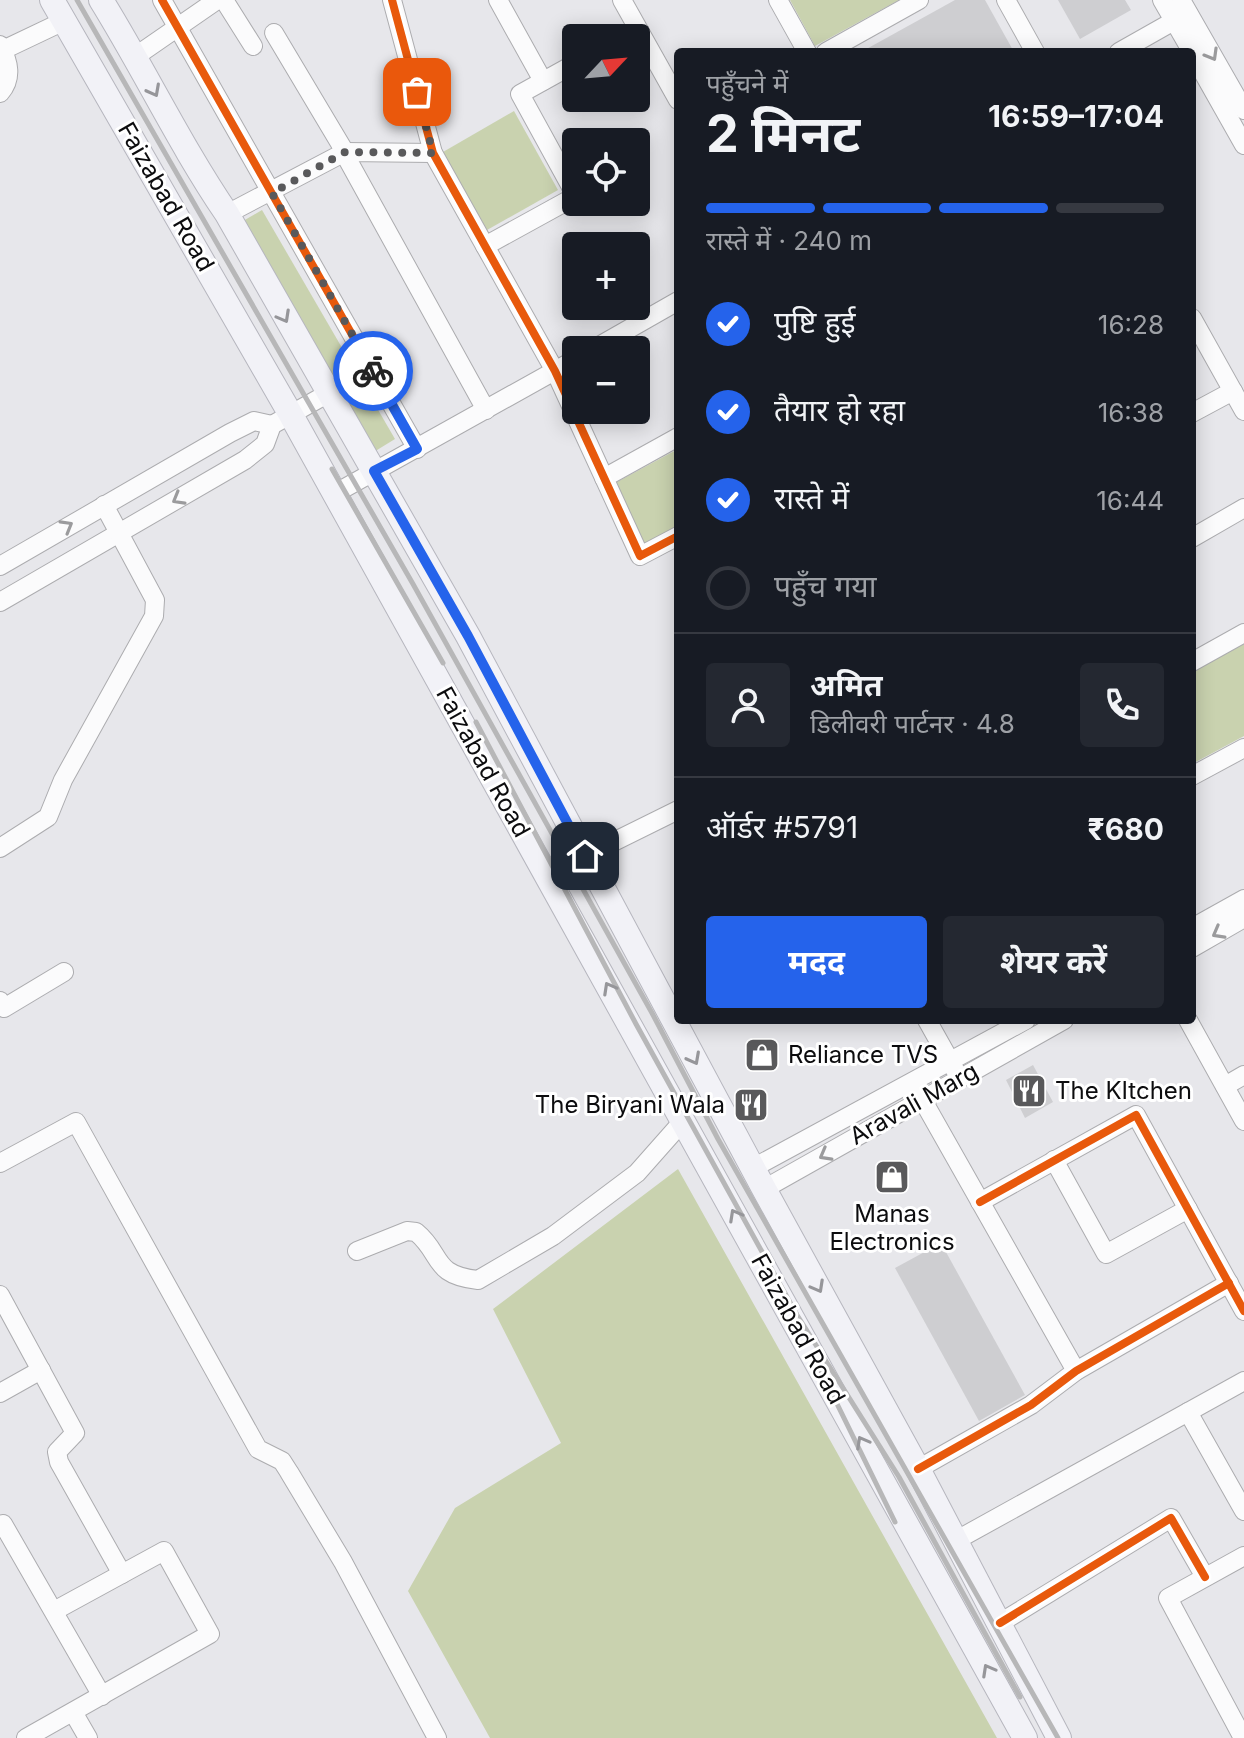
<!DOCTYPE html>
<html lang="hi">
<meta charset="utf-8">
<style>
:root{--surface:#171b24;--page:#242831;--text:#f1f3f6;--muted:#9ea1a6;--line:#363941;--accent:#2563eb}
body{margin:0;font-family:Inter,"Noto Sans Devanagari",sans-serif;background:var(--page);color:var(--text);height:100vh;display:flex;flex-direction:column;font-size:30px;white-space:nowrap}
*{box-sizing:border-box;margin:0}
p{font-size:26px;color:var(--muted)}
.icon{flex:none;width:44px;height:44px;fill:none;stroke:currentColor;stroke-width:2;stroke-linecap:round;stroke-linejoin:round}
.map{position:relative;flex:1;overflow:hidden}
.sheet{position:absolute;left:674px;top:48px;width:522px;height:976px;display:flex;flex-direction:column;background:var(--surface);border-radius:8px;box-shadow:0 4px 20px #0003}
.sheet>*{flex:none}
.needle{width:52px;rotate:64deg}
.tools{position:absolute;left:562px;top:24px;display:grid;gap:16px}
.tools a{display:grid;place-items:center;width:88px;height:88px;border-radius:8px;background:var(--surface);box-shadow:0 4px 20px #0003;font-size:40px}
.pin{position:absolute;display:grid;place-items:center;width:68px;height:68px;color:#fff;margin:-34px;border-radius:16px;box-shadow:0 4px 12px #0006}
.courier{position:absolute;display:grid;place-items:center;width:80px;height:80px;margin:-40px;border:6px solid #2563eb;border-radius:50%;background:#fff;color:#222;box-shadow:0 2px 10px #0007}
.head em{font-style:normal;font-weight:700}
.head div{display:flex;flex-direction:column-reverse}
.head{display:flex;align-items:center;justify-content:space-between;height:136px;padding:0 32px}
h1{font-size:52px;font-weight:700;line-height:60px}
.bar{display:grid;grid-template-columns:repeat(4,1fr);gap:12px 8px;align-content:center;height:96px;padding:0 32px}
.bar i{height:10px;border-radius:6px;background:var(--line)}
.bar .current{background:var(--accent)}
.bar p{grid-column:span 4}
.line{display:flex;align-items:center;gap:20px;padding:0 32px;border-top:2px solid var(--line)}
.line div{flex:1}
.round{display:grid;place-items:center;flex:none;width:84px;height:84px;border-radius:8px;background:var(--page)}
ol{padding:0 32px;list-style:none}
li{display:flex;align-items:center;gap:24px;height:88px}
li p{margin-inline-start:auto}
li .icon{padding:8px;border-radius:50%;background:var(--accent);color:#fff;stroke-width:4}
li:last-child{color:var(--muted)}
li i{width:44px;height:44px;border:4px solid var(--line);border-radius:50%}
.primary-button{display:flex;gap:16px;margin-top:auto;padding:16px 32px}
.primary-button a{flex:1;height:92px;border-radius:8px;background:var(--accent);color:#fff;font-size:32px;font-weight:700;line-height:92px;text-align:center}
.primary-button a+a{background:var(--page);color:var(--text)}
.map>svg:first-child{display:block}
.green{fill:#c9d2af}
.building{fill:#ceced1}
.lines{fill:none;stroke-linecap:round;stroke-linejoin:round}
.minor-casing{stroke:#acacaf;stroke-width:20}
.major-casing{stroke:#b6b6be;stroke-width:26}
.minor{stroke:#fbfbfc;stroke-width:18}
.major{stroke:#f2f2f7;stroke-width:24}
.rail{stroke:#b7b7b8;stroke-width:5}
.cycleway-casing{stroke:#fff;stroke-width:13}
.cycleway{stroke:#e8590c;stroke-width:8}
.oneway{stroke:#9b9b9d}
.oneway2{stroke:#96969a}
.done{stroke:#59595b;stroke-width:8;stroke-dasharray:0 14.4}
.route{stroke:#2563eb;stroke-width:10}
.labels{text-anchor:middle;stroke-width:6;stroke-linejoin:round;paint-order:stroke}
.street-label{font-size:24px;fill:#0c0c0e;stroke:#fff}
.poi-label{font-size:24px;fill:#0c0c0e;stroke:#fff;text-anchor:start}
</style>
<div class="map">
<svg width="1244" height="1738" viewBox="0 0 1244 1738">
<rect width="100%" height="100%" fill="#e7e7eb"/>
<g class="green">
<polygon points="790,0 899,0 815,46"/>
<polygon points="514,111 558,190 487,230 443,152"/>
<polygon points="262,210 395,439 364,458 231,228"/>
<polygon points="678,449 678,526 645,544 615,483"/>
<polygon points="1244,644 1244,736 1192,764 1192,672"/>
<polygon points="678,1169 997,1738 490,1738 408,1591 455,1508 561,1443 493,1309"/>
</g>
<g class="building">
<polygon points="955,0 985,0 1014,52 861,52"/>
<polygon points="1058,0 1125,0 1131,10 1080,39"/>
<polygon points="1033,1065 1053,1102 1025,1118 1006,1080"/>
<polygon points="941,1243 1025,1395 979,1421 895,1268"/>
</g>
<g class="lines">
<g class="minor-casing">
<g id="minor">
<polyline points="162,0 417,449"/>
<polyline points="224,0 253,46"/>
<polyline points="392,0 433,153 555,371 640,556 678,536"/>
<polyline points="498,0 543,81"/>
<polyline points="622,0 678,100"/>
<polyline points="778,0 807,52"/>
<polyline points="1006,0 1035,52"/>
<polyline points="1162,0 1192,52"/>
<polyline points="1181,0 1244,110"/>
<polyline points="274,33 345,152"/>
<path d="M0 45C9 62 13 78 0 93"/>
<polyline points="3,50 64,21"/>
<polyline points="826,52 919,0"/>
<polyline points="1119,52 1188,13"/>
<polyline points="1192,53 1244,145"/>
<polyline points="136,56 217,0"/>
<polyline points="576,63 520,94 576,196"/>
<polyline points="344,153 486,410"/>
<polyline points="227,214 345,152 433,153"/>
<polyline points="485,246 576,196"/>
<polyline points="1192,318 1244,411"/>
<polyline points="592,350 678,301"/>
<polyline points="1192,413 1233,391"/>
<polyline points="604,478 678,437"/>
<polyline points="334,494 576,359"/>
<polyline points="1192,538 1244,508"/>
<polyline points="0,566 230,433 254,421 272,425"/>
<polyline points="0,602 245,460 265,444 272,425 327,394"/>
<polyline points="1192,662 1244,633"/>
<polyline points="1192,776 1244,748"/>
<polyline points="0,848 48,817 63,780 154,616 155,600 104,505"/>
<polyline points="585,856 678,810"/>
<polyline points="1192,928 1244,899"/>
<polyline points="1192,948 1244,918"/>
<polyline points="0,1001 4,1008 64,972"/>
<polyline points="927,1020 955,1070"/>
<polyline points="1188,1020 1244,1121"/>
<polyline points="913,1083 1076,1371"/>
<polyline points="1225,1086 1244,1075"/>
<polyline points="1054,1160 1106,1254 1188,1209"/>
<polyline points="0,1163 76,1122 258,1449 282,1461 289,1472 343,1562 437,1738"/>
<polyline points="753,1168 1026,1020"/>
<polyline points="764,1189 1064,1020"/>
<polyline points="980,1202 1136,1115 1244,1311"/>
<path d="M357 1251 407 1231 416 1232C443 1254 431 1275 478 1280L553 1236 637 1173 683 1121"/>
<polyline points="0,1295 75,1433 57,1452 59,1462 122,1574"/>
<polyline points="0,1393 41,1370"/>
<polyline points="1188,1412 1244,1511"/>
<polyline points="918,1469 1031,1405 1076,1371 1229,1283"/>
<polyline points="3,1524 102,1696"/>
<polyline points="955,1541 1244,1381"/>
<polyline points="1000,1623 1171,1518 1205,1577"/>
<polyline points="73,1712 88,1738"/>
<polyline points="26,1738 210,1634 164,1551 54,1611"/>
<polyline points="1243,1738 1168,1598 1244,1556"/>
</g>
</g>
<g class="major-casing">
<g id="major">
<polyline points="52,0 291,415 1025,1738"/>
<path d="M101 0C145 71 180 145 227 214L468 636 764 1189 918 1469 1059 1738"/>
</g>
</g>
<use href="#minor" class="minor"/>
<use href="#major" class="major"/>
<g class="rail">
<polyline points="77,0 413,584 652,1013 718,1139 1058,1738"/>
<polyline points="332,469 443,663"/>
<polyline points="476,722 636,1024 797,1315 899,1477 1020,1697"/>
<polyline points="817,1363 895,1522"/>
</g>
<g class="cycleway-casing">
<g id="cycleway">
<polyline points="162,0 417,449"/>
<polyline points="392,0 433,153 555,371 640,556 678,536"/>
<polyline points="980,1202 1136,1115 1244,1311"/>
<polyline points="918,1469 1031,1405 1076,1371 1229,1283"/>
<polyline points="1000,1623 1171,1518 1205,1577"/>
</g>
</g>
<use href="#cycleway" class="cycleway"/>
</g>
<defs><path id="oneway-chevron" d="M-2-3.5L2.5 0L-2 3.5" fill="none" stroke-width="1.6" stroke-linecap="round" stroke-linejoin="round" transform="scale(2)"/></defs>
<g class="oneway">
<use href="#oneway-chevron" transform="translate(1212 55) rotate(60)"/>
<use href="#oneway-chevron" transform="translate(178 499) rotate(150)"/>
<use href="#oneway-chevron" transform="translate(67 526) rotate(-30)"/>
<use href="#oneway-chevron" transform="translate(1218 933) rotate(151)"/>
<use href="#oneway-chevron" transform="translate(825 1155) rotate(151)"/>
</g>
<g class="oneway2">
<use href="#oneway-chevron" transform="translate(154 91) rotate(62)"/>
<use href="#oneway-chevron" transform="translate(284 317) rotate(61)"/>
<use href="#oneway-chevron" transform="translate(609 988) rotate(-119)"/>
<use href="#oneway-chevron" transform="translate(694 1059) rotate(62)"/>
<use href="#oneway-chevron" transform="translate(735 1215) rotate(-119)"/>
<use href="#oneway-chevron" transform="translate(818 1287) rotate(61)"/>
<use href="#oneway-chevron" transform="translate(862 1442) rotate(-119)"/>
<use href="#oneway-chevron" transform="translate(988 1670) rotate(-119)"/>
</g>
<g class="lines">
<polyline class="done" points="373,371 272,193 345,152 433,153 417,92"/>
<polyline class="route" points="373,371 417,449 374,471 468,636 585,856"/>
</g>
<defs>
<g id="shop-square" transform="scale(1.8)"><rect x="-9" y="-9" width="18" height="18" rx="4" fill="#59595b" stroke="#fff"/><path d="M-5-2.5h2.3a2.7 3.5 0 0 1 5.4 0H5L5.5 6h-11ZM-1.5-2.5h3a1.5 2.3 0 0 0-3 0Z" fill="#fff"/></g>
<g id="restaurant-square" transform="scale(1.8)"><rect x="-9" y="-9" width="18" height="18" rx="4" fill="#59595b" stroke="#fff"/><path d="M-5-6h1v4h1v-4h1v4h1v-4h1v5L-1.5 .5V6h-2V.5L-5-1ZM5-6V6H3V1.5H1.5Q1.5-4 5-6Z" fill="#fff"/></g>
</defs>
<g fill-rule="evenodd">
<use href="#shop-square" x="762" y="1055"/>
<use href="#restaurant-square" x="1029" y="1091"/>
<use href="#restaurant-square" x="751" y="1105"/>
<use href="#shop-square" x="892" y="1177"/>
</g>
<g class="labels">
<g class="street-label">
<text transform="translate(166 197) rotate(60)" y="8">Faizabad Road</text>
<text transform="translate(483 762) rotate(61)" y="8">Faizabad Road</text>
<text transform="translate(914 1104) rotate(-29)" y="8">Aravali Marg</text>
<text transform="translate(798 1329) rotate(61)" y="8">Faizabad Road</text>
</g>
<g class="poi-label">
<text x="788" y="1063">Reliance TVS</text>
<text x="1055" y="1099">The KItchen</text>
<text x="725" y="1113" text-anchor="end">The Biryani Wala</text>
<text x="892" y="1222" text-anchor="middle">Manas<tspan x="892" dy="28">Electronics</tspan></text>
</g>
</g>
</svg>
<div class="tools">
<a><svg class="needle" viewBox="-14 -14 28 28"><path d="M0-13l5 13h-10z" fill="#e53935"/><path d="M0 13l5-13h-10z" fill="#9ea1a6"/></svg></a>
<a><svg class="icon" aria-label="locate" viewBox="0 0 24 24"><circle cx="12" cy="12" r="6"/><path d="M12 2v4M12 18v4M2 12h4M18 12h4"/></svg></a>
<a>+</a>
<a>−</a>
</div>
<div class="pin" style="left:417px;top:92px;background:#ea580c"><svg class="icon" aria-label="bag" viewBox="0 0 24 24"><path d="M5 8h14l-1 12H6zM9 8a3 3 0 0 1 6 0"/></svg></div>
<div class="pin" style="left:585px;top:856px;background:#1f2937"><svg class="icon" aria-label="home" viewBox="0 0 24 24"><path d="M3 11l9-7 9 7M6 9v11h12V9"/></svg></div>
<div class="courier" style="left:373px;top:371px"><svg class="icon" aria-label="bike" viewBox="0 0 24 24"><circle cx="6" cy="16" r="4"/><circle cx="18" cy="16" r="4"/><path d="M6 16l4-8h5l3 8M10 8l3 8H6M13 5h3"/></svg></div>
<section class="sheet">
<div class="head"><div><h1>2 मिनट</h1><p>पहुँचने में</p></div><em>16:59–17:04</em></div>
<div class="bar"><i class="current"></i><i class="current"></i><i class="current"></i><i></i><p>रास्ते में · 240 m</p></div>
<ol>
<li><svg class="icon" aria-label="check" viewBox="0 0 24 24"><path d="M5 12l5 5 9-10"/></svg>पुष्टि हुई<p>16:28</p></li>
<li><svg class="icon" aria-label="check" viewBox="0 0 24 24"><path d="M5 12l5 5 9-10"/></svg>तैयार हो रहा<p>16:38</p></li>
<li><svg class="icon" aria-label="check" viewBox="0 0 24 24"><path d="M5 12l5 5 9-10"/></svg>रास्ते में<p>16:44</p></li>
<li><i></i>पहुँच गया</li>
</ol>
<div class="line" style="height:144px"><a class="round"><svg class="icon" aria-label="person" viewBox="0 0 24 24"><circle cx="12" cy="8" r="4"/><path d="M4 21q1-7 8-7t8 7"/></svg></a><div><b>अमित</b><p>डिलीवरी पार्टनर · 4.8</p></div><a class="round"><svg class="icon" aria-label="phone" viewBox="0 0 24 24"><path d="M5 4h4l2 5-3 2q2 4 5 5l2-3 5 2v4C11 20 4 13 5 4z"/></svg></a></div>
<div class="line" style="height:104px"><div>ऑर्डर #5791</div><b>₹680</b></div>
<div class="primary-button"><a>मदद</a><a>शेयर करें</a></div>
</section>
</div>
